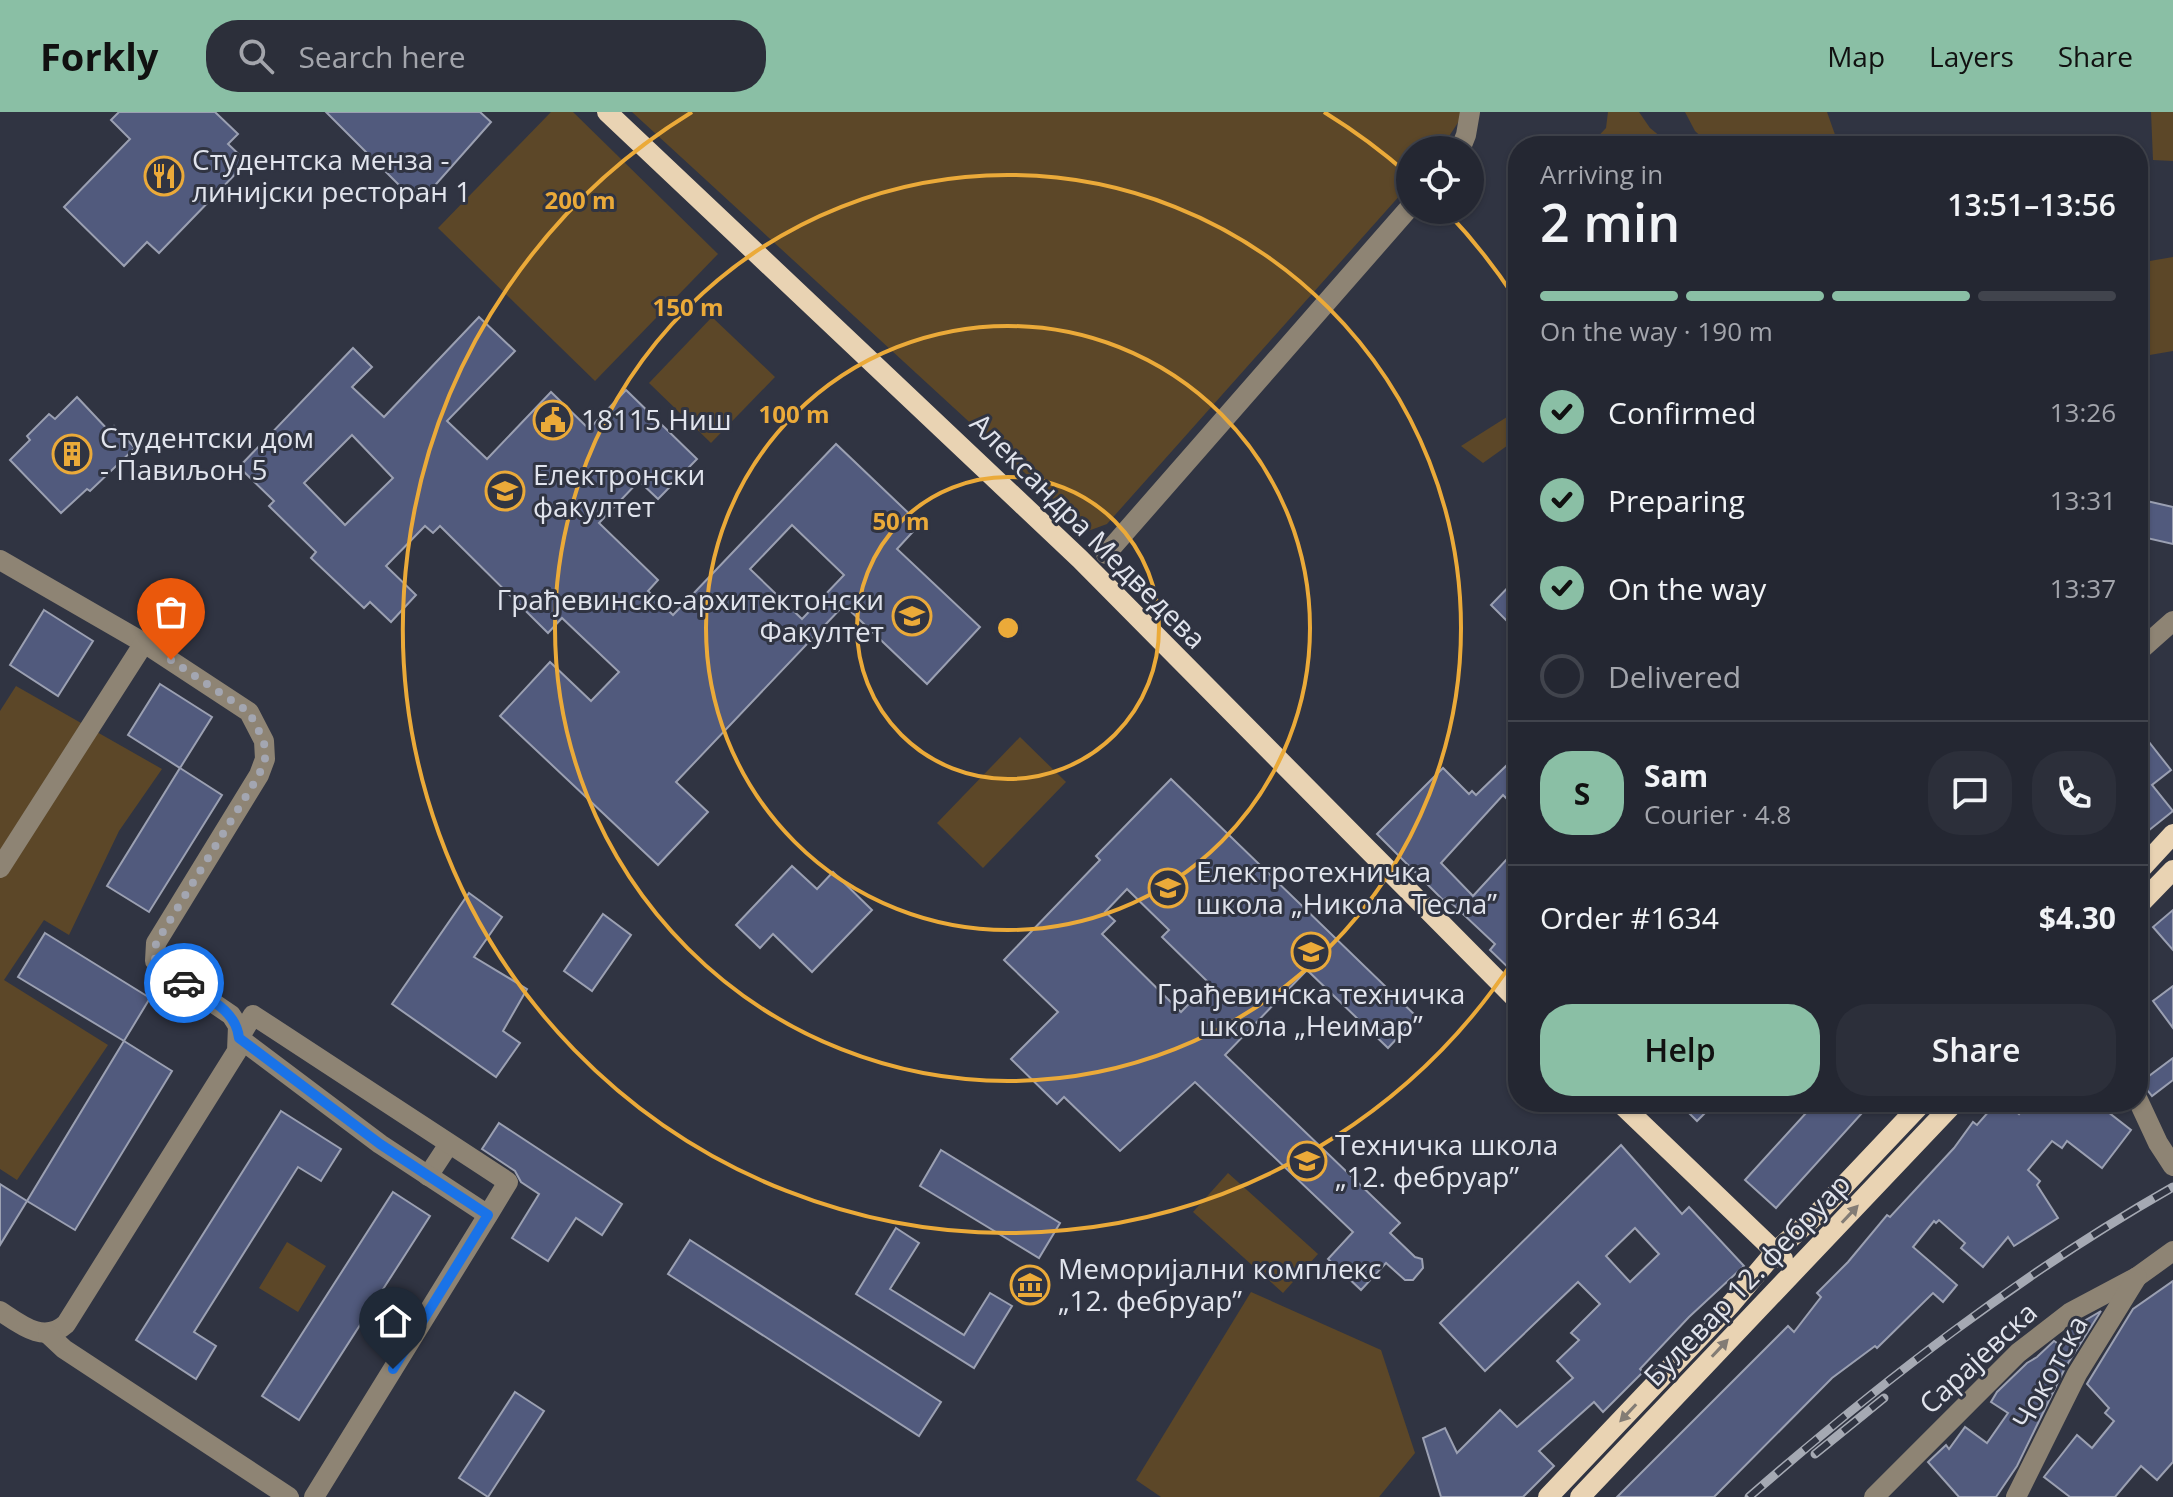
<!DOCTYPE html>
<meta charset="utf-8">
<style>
:root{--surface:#242732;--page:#2c2f3a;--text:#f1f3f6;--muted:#a3a5ac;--line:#41444d;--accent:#8abfa5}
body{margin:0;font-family:"Open Sans",sans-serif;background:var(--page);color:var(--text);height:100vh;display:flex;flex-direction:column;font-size:30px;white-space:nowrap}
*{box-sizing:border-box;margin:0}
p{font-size:26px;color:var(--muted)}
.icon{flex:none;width:44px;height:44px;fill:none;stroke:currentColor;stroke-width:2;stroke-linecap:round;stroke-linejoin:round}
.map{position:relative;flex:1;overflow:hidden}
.side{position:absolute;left:1508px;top:24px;width:640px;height:976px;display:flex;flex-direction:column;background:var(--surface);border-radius:32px;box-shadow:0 2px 6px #0004,0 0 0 2px var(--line)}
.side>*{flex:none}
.controls{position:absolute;left:1396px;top:24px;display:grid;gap:16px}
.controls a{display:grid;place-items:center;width:88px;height:88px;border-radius:50%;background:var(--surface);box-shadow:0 2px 6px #0004,0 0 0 2px var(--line);font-size:40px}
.pin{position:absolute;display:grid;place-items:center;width:68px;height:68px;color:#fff;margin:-82px -34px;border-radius:50% 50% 50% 0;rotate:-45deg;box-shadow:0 0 8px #0007}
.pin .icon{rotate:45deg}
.courier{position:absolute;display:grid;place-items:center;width:80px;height:80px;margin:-40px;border:6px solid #1a73e8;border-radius:50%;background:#fff;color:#222;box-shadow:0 2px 10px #0007}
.head em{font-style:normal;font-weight:600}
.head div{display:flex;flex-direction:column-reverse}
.head{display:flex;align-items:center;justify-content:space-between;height:136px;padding:0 32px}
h1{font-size:52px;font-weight:600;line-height:60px}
.bar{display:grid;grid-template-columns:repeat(4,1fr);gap:12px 8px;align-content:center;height:96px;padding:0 32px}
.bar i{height:10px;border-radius:6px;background:var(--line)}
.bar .current{background:var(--accent)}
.bar p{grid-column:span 4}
.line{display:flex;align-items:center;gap:20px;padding:0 32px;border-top:2px solid var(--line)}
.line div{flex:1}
.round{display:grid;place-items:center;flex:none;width:84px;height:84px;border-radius:32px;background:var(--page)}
ol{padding:0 32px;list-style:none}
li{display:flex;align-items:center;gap:24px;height:88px}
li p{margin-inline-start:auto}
li .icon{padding:8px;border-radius:50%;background:var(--accent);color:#111;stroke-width:4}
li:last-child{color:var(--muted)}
li i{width:44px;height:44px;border:4px solid var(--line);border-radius:50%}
.cta{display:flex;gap:16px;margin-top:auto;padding:16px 32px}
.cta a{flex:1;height:92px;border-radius:32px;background:var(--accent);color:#111;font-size:32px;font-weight:600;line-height:92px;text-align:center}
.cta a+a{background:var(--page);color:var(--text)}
header{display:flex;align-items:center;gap:48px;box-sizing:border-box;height:112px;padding:0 40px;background:var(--accent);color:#111}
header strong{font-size:38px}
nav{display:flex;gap:44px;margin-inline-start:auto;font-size:28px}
.search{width:560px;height:72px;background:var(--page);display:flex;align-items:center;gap:20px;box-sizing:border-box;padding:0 28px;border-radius:32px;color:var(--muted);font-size:30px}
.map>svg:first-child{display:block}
.green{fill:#5c4728}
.building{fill:#515a7d;stroke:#9ba0b2;stroke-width:2;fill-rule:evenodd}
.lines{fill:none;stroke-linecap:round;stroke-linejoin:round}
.minor{stroke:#8e8474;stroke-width:20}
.major{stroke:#e9d3b3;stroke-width:20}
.rail-casing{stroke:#a5a9b3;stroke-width:9}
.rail{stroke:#303442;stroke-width:6;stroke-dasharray:18;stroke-linecap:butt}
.oneway{fill:#837c75}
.done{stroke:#a3a6b1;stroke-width:8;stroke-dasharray:0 14.4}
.route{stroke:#1a73e8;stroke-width:10}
.ring{fill:none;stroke:#ebaa39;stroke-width:4}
.labels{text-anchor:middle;stroke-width:6;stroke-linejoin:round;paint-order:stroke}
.poi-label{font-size:28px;fill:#e1e4ed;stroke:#303442;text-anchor:start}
.street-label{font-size:28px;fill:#e1e4ed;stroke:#303442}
.centre{fill:#ebaa39;stroke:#303442;stroke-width:4}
.ring-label{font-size:24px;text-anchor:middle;font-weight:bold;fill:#ebaa39;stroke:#303442;stroke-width:6;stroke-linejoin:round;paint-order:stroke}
</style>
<header>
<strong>Forkly</strong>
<div class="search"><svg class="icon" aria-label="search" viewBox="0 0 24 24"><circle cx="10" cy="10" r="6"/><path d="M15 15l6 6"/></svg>Search here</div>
<nav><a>Map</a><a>Layers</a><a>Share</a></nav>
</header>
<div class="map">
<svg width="2173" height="1385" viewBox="0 0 2173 1385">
<rect width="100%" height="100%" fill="#303442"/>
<g class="green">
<polygon points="551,0 573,0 718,142 595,269 438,116"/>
<polygon points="632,0 1461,0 1461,6 1440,38 1410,38 1410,72 1107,412 1088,419"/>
<polygon points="1608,0 1639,0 1650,16 1672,34 1589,34 1606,16"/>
<polygon points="1685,0 1827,0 1839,34 1711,34 1695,19"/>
<polygon points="2151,0 2173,0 2173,49 2153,48"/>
<polygon points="2173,145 2173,239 2138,245 2138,151"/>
<polygon points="712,205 775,265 711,331 649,271"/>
<polygon points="1518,298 1518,326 1483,351 1461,334"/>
<polygon points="16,574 162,657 119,719 69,823 44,808 4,868 108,933 17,1068 0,1057 0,599"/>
<polygon points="1020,625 1066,670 983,756 937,711"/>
<polygon points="1228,1061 1318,1142 1283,1181 1193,1100"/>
<polygon points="287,1130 326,1154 298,1200 259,1176"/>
<polygon points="1251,1180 1381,1238 1415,1341 1379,1385 1161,1385 1136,1368"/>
</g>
<g class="building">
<polygon points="119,0 215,0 238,22 228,32 247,50 159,141 147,130 124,154 64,95 130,27 111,8"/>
<polygon points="326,0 480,0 491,10 430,79 405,79"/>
<path d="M479 205 515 239 447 309 487 347 551 280 589 317 626 278 697 347 658 387 639 369 599 411 658 468 648 479 673 503 836 332 920 412 897 437 980 515 927 572 844 493 676 670 708 700 658 753 500 604 550 550 591 589 619 560 562 506 548 521 440 414 433 421 425 414 386 454 416 483 391 510 370 490 364 496 311 446 316 440 269 394 274 389 239 355 353 236 372 255 352 275 384 305ZM352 323 393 366 345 413 304 371ZM792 413 844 463 802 507 750 457Z"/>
<polygon points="77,285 109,319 114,314 135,336 90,379 87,377 61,401 10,348 30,328 27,324 49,302 55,307"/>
<polygon points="2138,387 2173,395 2173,432 2138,424"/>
<polygon points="1518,465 1518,520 1491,493"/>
<polygon points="44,498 93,529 58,584 10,553"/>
<polygon points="160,572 212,605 180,656 128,623"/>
<polygon points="2138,616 2171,658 2152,673 2173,699 2138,727"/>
<polygon points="1506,654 1518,666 1518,698 1503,683 1441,751 1473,784 1518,735 1518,865 1490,838 1495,832 1446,786 1443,788 1377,722 1443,656 1469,682 1472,679 1476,683"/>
<polygon points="180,656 222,683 149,800 107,774"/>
<path d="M1171 667 1417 905 1388 936 1307 858 1225 943 1400 1111 1390 1121 1415 1145 1422 1147 1423 1156 1413 1168H1405L1386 1151 1361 1178 1328 1147 1353 1120 1195 970 1120 1039 1064 985 1057 992 1011 947 1058 900 1004 848 1100 748 1096 744ZM1127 777 1169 818 1162 825 1209 871 1181 900 1102 822 1115 809 1105 800Z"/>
<polygon points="792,754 817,777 833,760 872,798 812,860 773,822 760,836 736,813"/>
<polygon points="469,781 502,805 474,845 527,877 503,919 520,931 496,965 392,892"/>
<polygon points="2173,798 2173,838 2153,815"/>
<polygon points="603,802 631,823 592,879 564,859"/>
<polygon points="45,821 150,886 124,929 18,865"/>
<polygon points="2173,874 2173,916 2153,889"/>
<polygon points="124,929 172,959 75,1118 27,1089"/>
<polygon points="2173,946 2173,968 2152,984 2141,970"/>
<polygon points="1678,990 1716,990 1697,1009"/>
<polygon points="1816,990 1872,990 1776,1096 1745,1068"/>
<polygon points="1997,990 2004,990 2019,1002 2029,990 2108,990 2103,996 2131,1018 2102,1056 2067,1029 2062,1036 2052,1029 2028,1058 2040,1069 2037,1073 2058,1106 2014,1134 2008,1125 1983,1155 1961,1136 1965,1131 1939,1108 1936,1111 1934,1109 1913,1135 1957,1173 1943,1190 1933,1181 1877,1236 1875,1234 1832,1266 1714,1385 1617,1385 1788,1214 1794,1220 1821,1185 1817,1181 1848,1150 1887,1103 1890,1105 1954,1036 1973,1010 1977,1013"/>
<polygon points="281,999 341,1037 321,1069 298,1055 194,1220 216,1234 196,1267 136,1228"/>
<polygon points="499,1011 622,1092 602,1123 576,1106 548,1149 512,1126 539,1082 521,1070 515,1059 482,1037"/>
<path d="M1621 1033 1682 1102 1689 1095 1744 1154 1689 1205 1640 1257 1643 1260 1603 1300 1594 1290 1539 1339 1554 1354 1523 1385H1441L1423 1326 1445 1316 1457 1341 1500 1298 1517 1315 1573 1266 1557 1249 1579 1228 1571 1221 1600 1192 1578 1170 1485 1259 1440 1211ZM1635 1116 1659 1142 1630 1170 1606 1144Z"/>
<polygon points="941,1038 1060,1111 1039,1146 920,1074"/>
<polygon points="0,1072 27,1089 0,1133"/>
<polygon points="393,1080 430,1104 299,1308 262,1284"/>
<polygon points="896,1116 919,1131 890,1177 964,1223 990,1181 1012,1194 974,1256 856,1182"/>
<polygon points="690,1128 941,1290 919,1324 668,1162"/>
<polygon points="2173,1169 2173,1350 2157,1368 2141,1354 2115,1385 2070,1385 2044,1365 2077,1323 2092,1336 2114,1309 2105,1301 2109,1296 2087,1272 2133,1197"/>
<polygon points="2101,1199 2065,1256 2017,1354 1996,1385 1959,1385 1928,1350 1946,1333 1949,1337 1965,1315 1987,1331 2008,1301 1991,1290 1997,1280 2027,1251 2037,1245 2054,1229 2060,1233 2069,1218"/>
<polygon points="515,1280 544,1299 488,1385 459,1366"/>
</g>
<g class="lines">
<g class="minor">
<polyline points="1460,38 1466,23 1470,0"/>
<polyline points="1106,442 1410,95"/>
<path d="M0 448 144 531 249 600 264 629 265 647 259 663 156 831 155 849 162 856 231 903 238 914 237 939 66 1212C44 1232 21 1213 0 1199"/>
<polyline points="2138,540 2173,509"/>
<polyline points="0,756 144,531"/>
<polyline points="2138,988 2158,1031 2173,1054"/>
<polyline points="428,1064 449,1032"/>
<polyline points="48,1222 64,1237 289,1385"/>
<polyline points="314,1385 488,1103 380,1032 239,926 253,903 508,1070 488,1103"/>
<polyline points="1874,1385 2018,1241 2071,1200 2137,1165 2173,1139"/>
<polyline points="2016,1385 2077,1262 2137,1165"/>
</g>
<g class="major">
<polyline points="607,0 1080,447 1518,889"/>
<polyline points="2138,760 2173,722"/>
<polyline points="2138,794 2173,758"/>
<polyline points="1619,990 1783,1147"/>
<polyline points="1548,1385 1731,1192 1775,1140 1816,1103 1923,990"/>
<polyline points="1580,1385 1955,990"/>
</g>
<g class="rail-casing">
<g id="rail">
<polyline points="1815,1342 1884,1286"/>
<path d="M1749 1385C1881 1270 2020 1162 2173 1075"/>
</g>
</g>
<use href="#rail" class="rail"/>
</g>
<defs><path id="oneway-solid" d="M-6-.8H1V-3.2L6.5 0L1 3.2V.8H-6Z" transform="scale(2)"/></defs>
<g class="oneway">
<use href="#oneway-solid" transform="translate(1850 1102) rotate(-47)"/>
<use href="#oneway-solid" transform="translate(1720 1236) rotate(-47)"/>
<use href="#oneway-solid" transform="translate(1628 1301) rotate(133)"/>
</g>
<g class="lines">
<polyline class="done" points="171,548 249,600 264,629 265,647 259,663 156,831 155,849 184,871"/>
<path class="route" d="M184 871C206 886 236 897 239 926L380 1032 488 1103 393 1257"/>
</g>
<g class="ring">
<circle cx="1008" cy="516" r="151"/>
<circle cx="1008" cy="516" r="302"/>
<circle cx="1008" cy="516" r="453"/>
<path d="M1515 846A605 605 0 1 1 692 0M1324 0A605 605 0 0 1 1409 63M1447 100A605 605 0 0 1 1515 186"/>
</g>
<defs>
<g id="restaurant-ring" transform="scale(2)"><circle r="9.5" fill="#303442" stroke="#ebaa39" stroke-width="1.5"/><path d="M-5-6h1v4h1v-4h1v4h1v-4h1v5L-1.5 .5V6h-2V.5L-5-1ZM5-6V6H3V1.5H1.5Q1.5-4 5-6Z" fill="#ebaa39"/></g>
<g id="civic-ring" transform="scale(2)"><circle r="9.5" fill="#303442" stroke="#ebaa39" stroke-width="1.5"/><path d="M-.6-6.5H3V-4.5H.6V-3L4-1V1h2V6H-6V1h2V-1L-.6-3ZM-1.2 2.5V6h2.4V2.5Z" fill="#ebaa39"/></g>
<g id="building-ring" transform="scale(2)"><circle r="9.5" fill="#303442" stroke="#ebaa39" stroke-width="1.5"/><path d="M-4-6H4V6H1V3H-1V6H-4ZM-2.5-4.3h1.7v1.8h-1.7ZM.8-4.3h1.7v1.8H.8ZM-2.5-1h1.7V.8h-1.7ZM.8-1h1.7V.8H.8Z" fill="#ebaa39"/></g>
<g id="university-ring" transform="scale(2)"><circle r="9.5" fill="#303442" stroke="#ebaa39" stroke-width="1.5"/><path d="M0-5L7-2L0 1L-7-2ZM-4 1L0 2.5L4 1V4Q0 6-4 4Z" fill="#ebaa39"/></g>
<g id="school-ring" transform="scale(2)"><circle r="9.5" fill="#303442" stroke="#ebaa39" stroke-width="1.5"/><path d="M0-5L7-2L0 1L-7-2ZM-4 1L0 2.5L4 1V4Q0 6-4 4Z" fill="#ebaa39"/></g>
<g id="museum-ring" transform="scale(2)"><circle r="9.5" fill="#303442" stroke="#ebaa39" stroke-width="1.5"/><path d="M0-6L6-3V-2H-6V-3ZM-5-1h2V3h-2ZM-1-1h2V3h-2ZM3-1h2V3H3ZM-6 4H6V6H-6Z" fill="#ebaa39"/></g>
</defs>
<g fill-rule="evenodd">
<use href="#restaurant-ring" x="164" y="64"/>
<use href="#civic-ring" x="553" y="308"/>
<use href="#building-ring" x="72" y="342"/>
<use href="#university-ring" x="505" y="379"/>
<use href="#university-ring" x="912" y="504"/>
<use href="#school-ring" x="1168" y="776"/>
<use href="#school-ring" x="1311" y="840"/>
<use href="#school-ring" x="1307" y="1049"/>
<use href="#museum-ring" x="1030" y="1173"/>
</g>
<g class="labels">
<g class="poi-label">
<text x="192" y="58">Студентска менза -<tspan x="192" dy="32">линијски ресторан 1</tspan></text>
<text x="581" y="318">18115 Ниш</text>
<text x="100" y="336">Студентски дом<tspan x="100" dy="32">- Павиљон 5</tspan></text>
<text x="533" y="373">Електронски<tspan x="533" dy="32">факултет</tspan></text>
<text x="884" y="498" text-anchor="end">Грађевинско-архитектонски<tspan x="884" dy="32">Факултет</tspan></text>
<text x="1196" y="770">Електротехничка<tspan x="1196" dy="32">школа „Никола Тесла”</tspan></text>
<text x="1311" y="892" text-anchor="middle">Грађевинска техничка<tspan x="1311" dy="32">школа „Неимар”</tspan></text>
<text x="1335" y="1043">Техничка школа<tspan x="1335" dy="32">„12. фебруар”</tspan></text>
<text x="1058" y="1167">Меморијални комплекс<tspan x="1058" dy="32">„12. фебруар”</tspan></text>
</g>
<g class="street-label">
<text transform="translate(1088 419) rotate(45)" y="10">Александра Медведева</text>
<text transform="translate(1747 1168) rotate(-46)" y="10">Булевар 12. фебруар</text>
<text transform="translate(1978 1246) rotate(-43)" y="10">Сарајевска</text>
<text transform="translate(2050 1260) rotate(-61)" y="10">Чокотска</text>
</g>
</g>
<circle cx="1008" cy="516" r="12" class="centre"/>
<g class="ring-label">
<text x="580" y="97">200 m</text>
<text x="688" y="204">150 m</text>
<text x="794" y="311">100 m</text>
<text x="901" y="418">50 m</text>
</g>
</svg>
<div class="controls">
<a><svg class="icon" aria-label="locate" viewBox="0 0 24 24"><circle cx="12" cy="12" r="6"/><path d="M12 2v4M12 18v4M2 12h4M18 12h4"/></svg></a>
</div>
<div class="pin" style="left:171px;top:548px;background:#ea580c"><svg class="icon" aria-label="bag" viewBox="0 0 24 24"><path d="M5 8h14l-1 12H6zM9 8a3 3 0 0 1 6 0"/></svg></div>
<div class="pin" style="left:393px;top:1257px;background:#1f2937"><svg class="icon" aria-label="home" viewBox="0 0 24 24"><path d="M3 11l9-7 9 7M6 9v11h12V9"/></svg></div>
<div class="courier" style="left:184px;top:871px"><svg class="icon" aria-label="car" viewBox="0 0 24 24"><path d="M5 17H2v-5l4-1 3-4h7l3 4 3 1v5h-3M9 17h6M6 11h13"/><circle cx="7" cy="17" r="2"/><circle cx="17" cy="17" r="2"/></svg></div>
<section class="side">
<div class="head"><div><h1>2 min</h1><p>Arriving in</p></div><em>13:51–13:56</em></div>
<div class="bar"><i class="current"></i><i class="current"></i><i class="current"></i><i></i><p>On the way · 190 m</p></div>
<ol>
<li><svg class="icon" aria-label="check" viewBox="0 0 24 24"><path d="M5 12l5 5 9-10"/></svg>Confirmed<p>13:26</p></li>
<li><svg class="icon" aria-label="check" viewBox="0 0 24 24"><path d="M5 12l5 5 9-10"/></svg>Preparing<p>13:31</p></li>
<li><svg class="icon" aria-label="check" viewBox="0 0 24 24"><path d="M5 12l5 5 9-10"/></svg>On the way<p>13:37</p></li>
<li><i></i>Delivered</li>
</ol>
<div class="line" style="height:144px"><b class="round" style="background:var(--accent);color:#111">S</b><div><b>Sam</b><p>Courier · 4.8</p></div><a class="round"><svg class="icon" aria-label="chat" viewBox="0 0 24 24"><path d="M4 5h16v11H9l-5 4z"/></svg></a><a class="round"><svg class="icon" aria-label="phone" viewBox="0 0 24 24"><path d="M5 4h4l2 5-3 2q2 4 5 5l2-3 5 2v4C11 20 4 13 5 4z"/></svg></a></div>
<div class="line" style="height:104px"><div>Order #1634</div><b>$4.30</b></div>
<div class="cta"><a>Help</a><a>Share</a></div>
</section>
</div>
